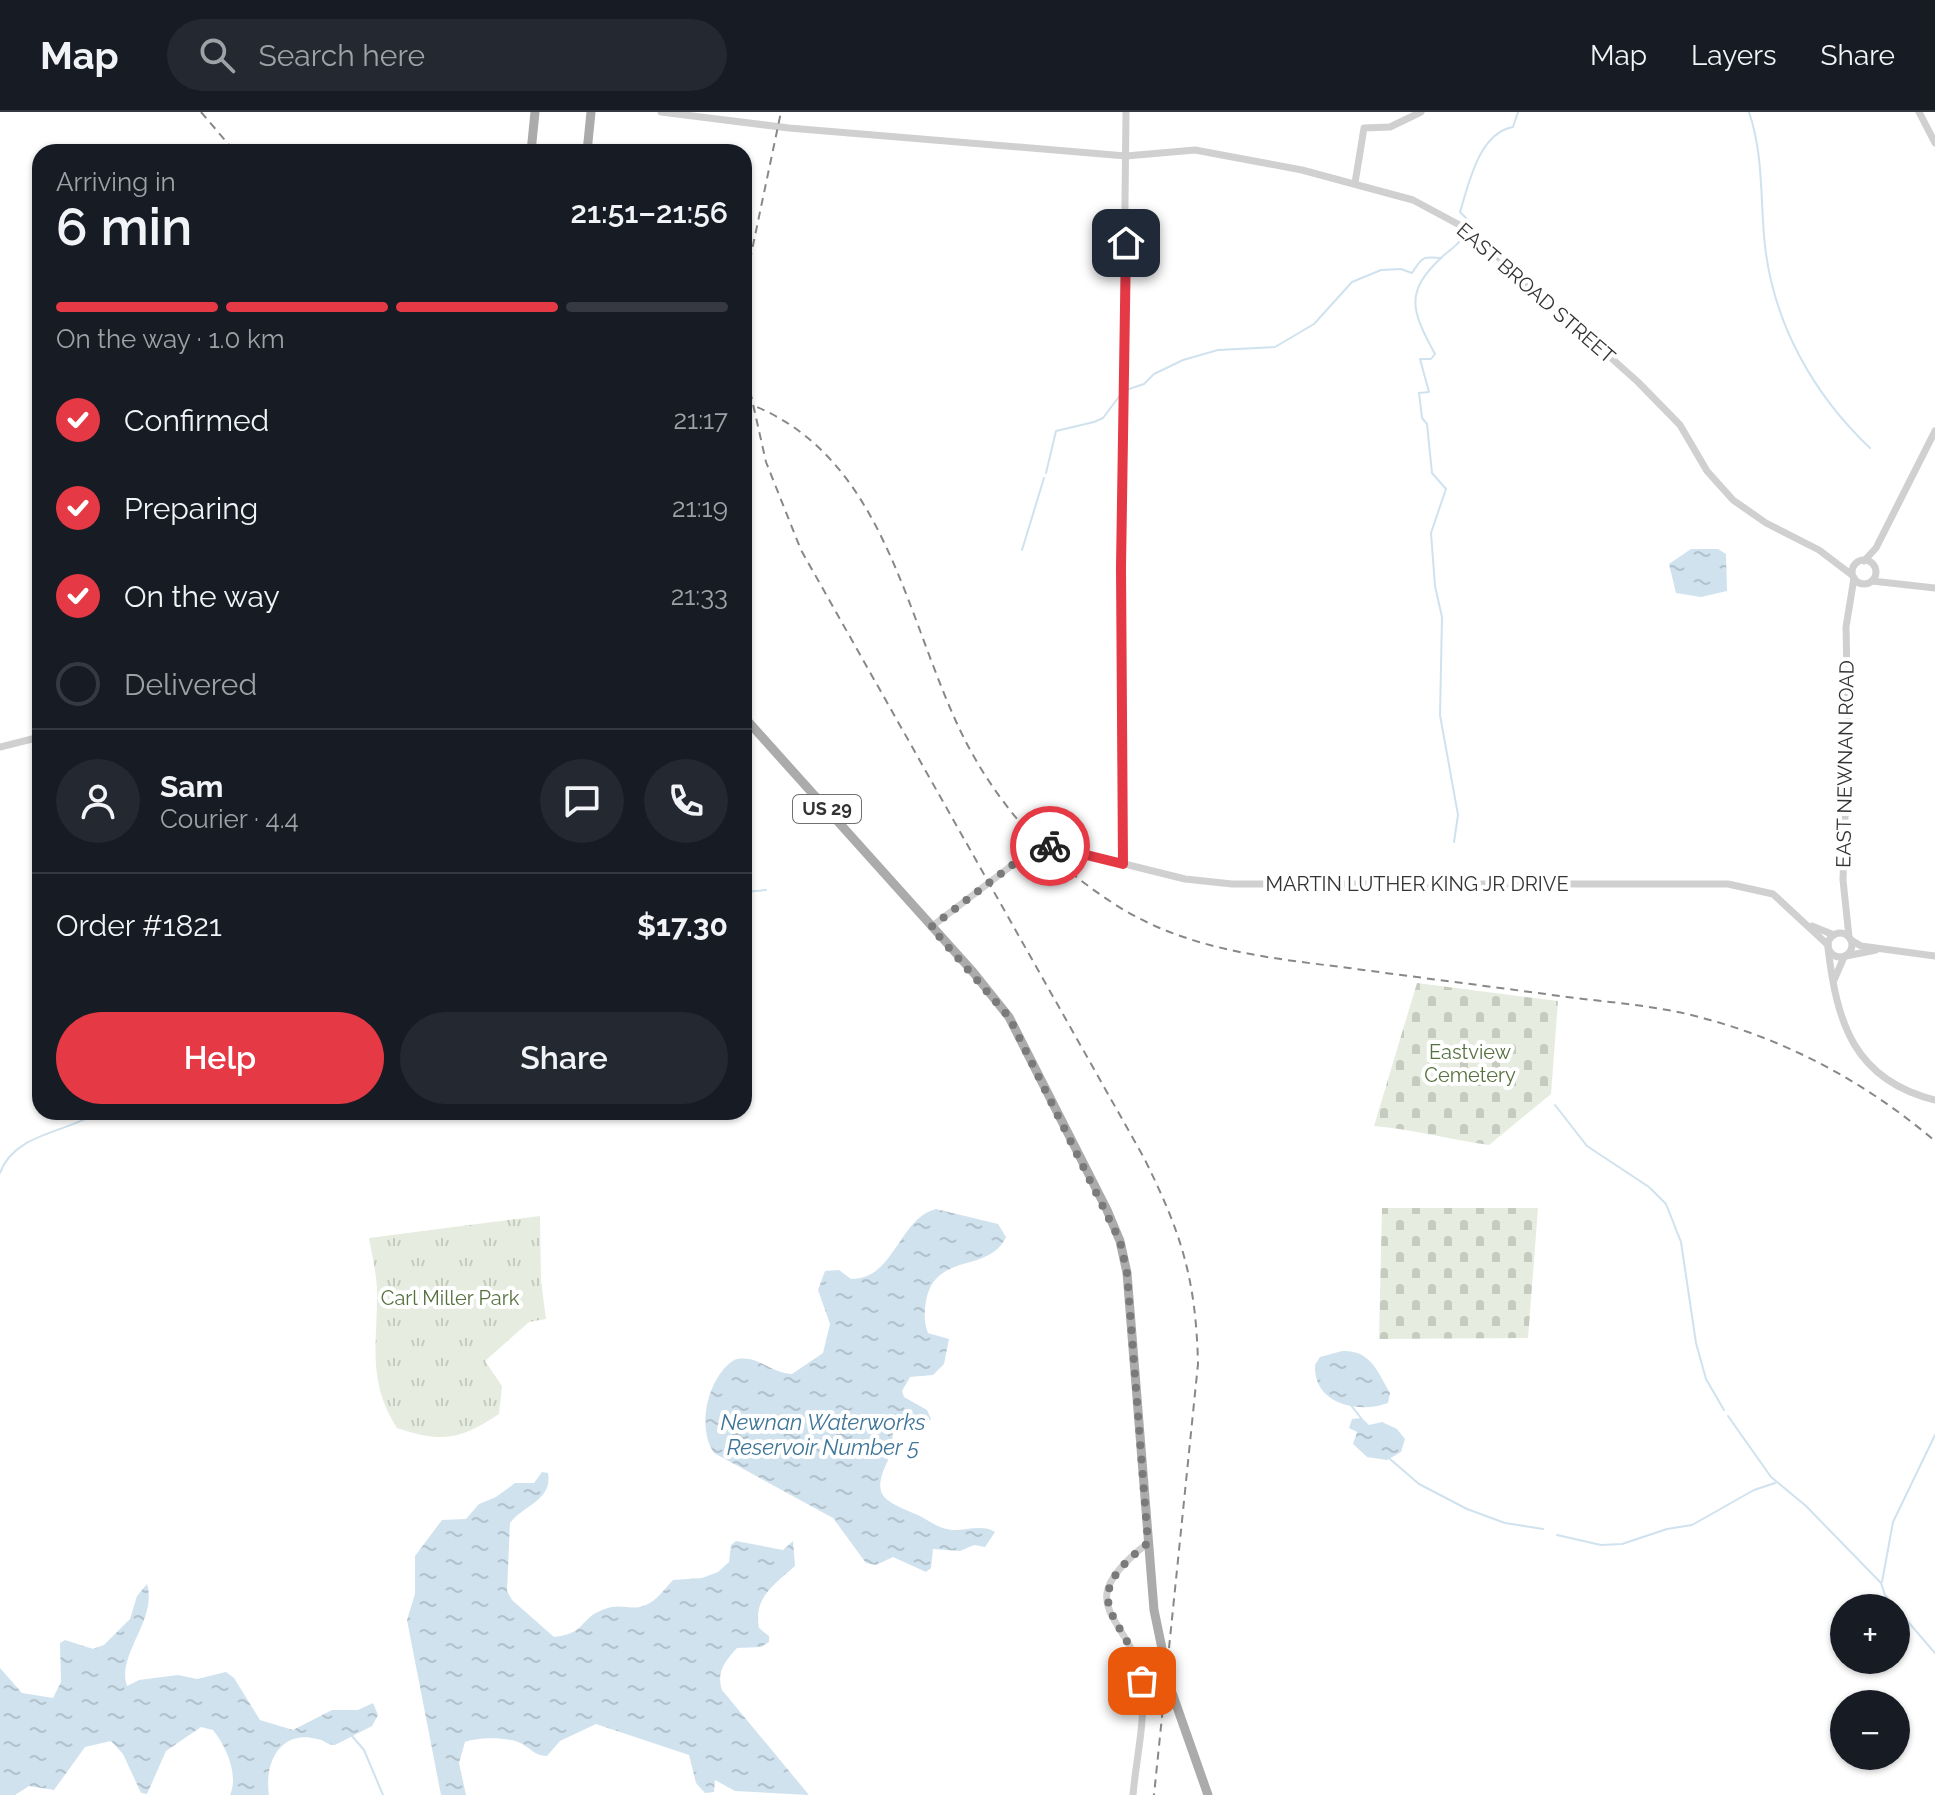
<!DOCTYPE html>
<meta charset="utf-8">
<style>
:root{--surface:#171b24;--page:#242831;--text:#f1f3f6;--muted:#9ea1a6;--line:#363941;--accent:#e63946}
body{margin:0;font-family:Raleway,sans-serif;background:var(--page);color:var(--text);height:100vh;display:flex;flex-direction:column;font-size:30px;white-space:nowrap}
*{box-sizing:border-box;margin:0}
p{font-size:26px;color:var(--muted)}
.icon{flex:none;width:44px;height:44px;fill:none;stroke:currentColor;stroke-width:2;stroke-linecap:round;stroke-linejoin:round}
.map{position:relative;flex:1;overflow:hidden}
.side{position:absolute;left:32px;top:32px;width:720px;height:976px;display:flex;flex-direction:column;background:var(--surface);border-radius:24px;box-shadow:0 2px 6px #0004}
.side>*{flex:none}
.controls{position:absolute;left:1830px;top:1482px;display:grid;gap:16px}
.controls a{display:grid;place-items:center;width:80px;height:80px;border-radius:50%;background:var(--surface);box-shadow:0 2px 6px #0004;font-size:40px}
.pin{position:absolute;display:grid;place-items:center;width:68px;height:68px;color:#fff;margin:-34px;border-radius:16px;box-shadow:0 4px 12px #0006}
.courier{position:absolute;display:grid;place-items:center;width:80px;height:80px;margin:-40px;border:6px solid #e63946;border-radius:50%;background:#fff;color:#222;box-shadow:0 2px 10px #0007}
.head em{font-style:normal;font-weight:600}
.head div{display:flex;flex-direction:column-reverse}
.head{display:flex;align-items:center;justify-content:space-between;height:136px;padding:0 24px}
h1{font-size:52px;font-weight:600;line-height:60px}
.bar{display:grid;grid-template-columns:repeat(4,1fr);gap:12px 8px;align-content:center;height:96px;padding:0 24px}
.bar i{height:10px;border-radius:6px;background:var(--line)}
.bar .active{background:var(--accent)}
.bar p{grid-column:span 4}
.line{display:flex;align-items:center;gap:20px;padding:0 24px;border-top:2px solid var(--line)}
.line div{flex:1}
.round{display:grid;place-items:center;flex:none;width:84px;height:84px;border-radius:42px;background:var(--page)}
ol{padding:0 24px;list-style:none}
li{display:flex;align-items:center;gap:24px;height:88px}
li p{margin-inline-start:auto}
li .icon{padding:8px;border-radius:50%;background:var(--accent);color:#fff;stroke-width:4}
li:last-child{color:var(--muted)}
li i{width:44px;height:44px;border:4px solid var(--line);border-radius:50%}
.primary-button{display:flex;gap:16px;margin-top:auto;padding:16px 24px}
.primary-button a{flex:1;height:92px;border-radius:48px;background:var(--accent);color:#fff;font-size:32px;font-weight:600;line-height:92px;text-align:center}
.primary-button a+a{background:var(--page);color:var(--text)}
header{display:flex;align-items:center;gap:48px;box-sizing:border-box;height:112px;padding:0 40px;background:var(--surface);border-bottom:2px solid var(--line)}
header strong{font-size:38px}
nav{display:flex;gap:44px;margin-inline-start:auto;font-size:28px}
.search{width:560px;height:72px;background:var(--page);display:flex;align-items:center;gap:20px;box-sizing:border-box;padding:0 28px;border-radius:44px;color:var(--muted);font-size:30px}
.map>svg:first-child{display:block}
.cemetery{fill:url(#cemetery-stones)}
.park{fill:url(#park-tufts)}
.water{fill:url(#water-ripples)}
.lines{fill:none;stroke-linecap:round;stroke-linejoin:round}
.stream{stroke:#cfe2ee;stroke-width:2}
.minor{stroke:#d0d0d0;stroke-width:7}
.major{stroke:#ababab;stroke-width:9}
.rail{stroke:#888;stroke-width:2;stroke-dasharray:8 6;stroke-linecap:butt}
.done{stroke:#7a7a7a;stroke-width:8;stroke-dasharray:0 14.4}
.route{stroke:#e63946;stroke-width:10}
.labels{text-anchor:middle;stroke-width:8;stroke-linejoin:round;paint-order:stroke}
.shield{fill:#fff;stroke:#707070;stroke-width:2}
.shield-label{font-size:18px;font-weight:bold;fill:#333}
.street-label{font-size:20px;fill:#333;stroke:#fff}
.park-label{font-size:20px;fill:#56703f;stroke:#fff}
.water-label{font-size:22px;font-style:italic;fill:#3f7597;stroke:#fff}
</style>
<header>
<strong>Map</strong>
<div class="search"><svg class="icon" aria-label="search" viewBox="0 0 24 24"><circle cx="10" cy="10" r="6"/><path d="M15 15l6 6"/></svg>Search here</div>
<nav><a>Map</a><a>Layers</a><a>Share</a></nav>
</header>
<div class="map">
<svg width="1935" height="1683" viewBox="0 0 1935 1683">
<defs>
<pattern id="cemetery-stones" width="16" height="16" patternUnits="userSpaceOnUse" patternTransform="scale(2)"><rect width="16" height="16" fill="#e6ecdf"/><path d="M2 7V4a2 2 0 0 1 4 0v3zM10 15v-3a2 2 0 0 1 4 0v3z" fill="#c6cbc0"/></pattern>
<pattern id="park-tufts" width="24" height="20" patternUnits="userSpaceOnUse" patternTransform="scale(2)"><rect width="24" height="20" fill="#e6ecdf"/><path d="M3 7l-1-3M5 7V3M7 7l1-3M15 17l-1-3M17 17v-4M19 17l1-3" fill="none" stroke="#c6cbc0"/></pattern>
<pattern id="water-ripples" width="26" height="14" patternUnits="userSpaceOnUse" patternTransform="scale(2)"><rect width="26" height="14" fill="#cfe2ee"/><path d="M2 4q2-2 4 0t4 0M15 11q2-2 4 0t4 0" fill="none" stroke="#b2c2cd"/></pattern>
</defs>
<rect width="100%" height="100%" fill="#fff"/>
<g class="cemetery">
<path d="M1417 871 1558 889 1551 982 1489 1033C1450 1028 1413 1017 1374 1014Z"/>
<polygon points="1382,1096 1538,1096 1528,1226 1379,1227"/>
</g>
<path class="park" d="M540 1104 541 1169 546 1207 529 1210 485 1249 502 1274 499 1302C460 1328 441 1331 397 1316 366 1267 378 1230 377 1176 376 1160 372 1143 369 1126Z"/>
<g class="water">
<polygon points="1691,437 1718,437 1726,442 1727,479 1701,485 1676,481 1669,452"/>
<path d="M936 1097 998 1112 1006 1125C989 1162 935 1139 926 1189 924 1201 924 1211 928 1221L949 1227 944 1252 933 1263 910 1265 902 1279 904 1285 927 1298 931 1307 927 1311H904L894 1315C891 1324 894 1337 889 1346 870 1385 883 1388 918 1403 930 1409 937 1416 952 1418 966 1419 982 1412 995 1420L985 1435 974 1433 960 1439 933 1437 931 1456 926 1460 893 1445 876 1453 866 1451 833 1406 714 1341C696 1315 708 1265 734 1248 757 1241 769 1261 792 1262L823 1241 830 1212 818 1178 825 1159 839 1158 851 1167C894 1168 899 1106 936 1097Z"/>
<path d="M1342 1239C1371 1238 1377 1259 1390 1281L1388 1291C1358 1302 1313 1292 1315 1253L1320 1245Z"/>
<polygon points="1362,1306 1369,1313 1382,1310 1397,1317 1405,1327 1401,1340 1387,1348 1367,1345 1353,1332 1357,1320 1349,1316 1352,1307"/>
<path d="M542 1360 548 1361C553 1388 522 1394 510 1411L507 1479 512 1488 554 1525C587 1521 578 1508 602 1498 611 1494 618 1494 627 1495 650 1499 660 1482 673 1468L702 1466 718 1460 729 1450 731 1433 736 1429 783 1438 793 1429 795 1454C775 1472 753 1485 759 1516L769 1524V1530L761 1535 737 1536C725 1549 716 1560 722 1578L809 1683 735 1679 715 1668 714 1680 705 1681 696 1671 689 1643 596 1612 560 1629 547 1644C534 1644 529 1634 518 1630 504 1625 479 1625 465 1630L459 1651 466 1683H441L407 1508 415 1482V1444L442 1408 466 1407 479 1392 496 1385 515 1371H534Z"/>
<path d="M147 1472C158 1507 116 1543 127 1574L139 1568 178 1563 197 1567 226 1560 234 1566 260 1608 293 1618 332 1598H358L373 1591 378 1603 372 1614 335 1633C326 1633 325 1628 317 1627 279 1617 264 1653 269 1683H230C239 1663 226 1634 213 1618L201 1615 166 1639 147 1682 141 1681 123 1642 111 1629 85 1635 54 1678 29 1674 15 1683H0V1556L22 1581 53 1586 61 1570 60 1531 65 1528 93 1537 104 1533 130 1507 137 1484Z"/>
</g>
<g class="lines">
<g class="stream">
<path d="M1749 0C1764 44 1760 89 1765 134 1774 212 1813 282 1870 336"/>
<path d="M1468 113 1470 110 1460 100C1469 71 1479 21 1513 15L1518 0"/>
<path d="M1126 278 1144 272 1154 262 1183 248 1218 238 1275 235 1314 212 1352 170 1381 158 1401 157 1412 161C1422 146 1421 144 1441 146"/>
<polyline points="1046,361 1056,319 1094,310 1103,306 1121,282"/>
<polyline points="1022,438 1044,366"/>
<path d="M1454 730 1458 703 1440 603 1442 505 1435 474 1431 421 1446 377 1432 361 1427 312 1422 306 1419 281 1429 280 1420 247H1431L1435 242C1411 198 1404 180 1443 144 1451 137 1460 132 1464 122"/>
<polyline points="744,780 766,778"/>
<polyline points="1555,993 1587,1034 1649,1075 1666,1092 1681,1130 1696,1231 1706,1267 1724,1298"/>
<path d="M0 1061C14 1021 67 1021 98 1000"/>
<polyline points="1350,1292 1361,1306"/>
<polyline points="1728,1304 1771,1365 1806,1394 1881,1471 1885,1483 1935,1541"/>
<polyline points="1390,1347 1419,1372 1467,1397 1505,1411 1543,1417"/>
<polyline points="1557,1423 1601,1433 1622,1432 1667,1417 1692,1413 1754,1378 1775,1371"/>
<polyline points="1882,1470 1893,1410 1935,1323"/>
<polyline points="352,1624 364,1638 383,1683"/>
</g>
<g class="minor">
<polyline points="661,0 789,16 1126,44 1195,38 1302,58 1413,88 1467,117 1638,270 1680,313 1707,359 1733,388 1766,411 1819,438 1852,463"/>
<polyline points="1919,0 1935,31"/>
<polyline points="1355,71 1364,16 1390,15 1421,0"/>
<circle cx="1864" cy="460" r="12"/>
<polyline points="1864,449 1876,436 1935,319"/>
<polyline points="1872,469 1935,476"/>
<polyline points="0,635 40,625"/>
<polyline points="1123,752 1121,455 1126,0"/>
<polyline points="1812,814 1834,823"/>
<polyline points="931,815 1032,738 1048,733 1185,767 1232,772 1728,772 1773,782 1828,833"/>
<circle cx="1840" cy="833" r="12"/>
<polyline points="1849,825 1843,768 1848,611 1846,515 1854,466"/>
<polyline points="1851,828 1861,834 1935,844"/>
<path d="M1828 836C1837 911 1854 968 1935 988"/>
<polyline points="1846,844 1876,838"/>
<polyline points="1834,868 1844,845"/>
<path d="M1133 1683C1136 1646 1147 1604 1141 1567 1131 1503 1065 1495 1148 1431"/>
</g>
<g class="major">
<polyline points="531,40 535,0"/>
<polyline points="587,40 591,0"/>
<polyline points="744,605 973,860 1009,905 1107,1098 1120,1129 1127,1161 1154,1498 1170,1575 1208,1683"/>
</g>
<g class="rail">
<polyline points="201,0 235,40"/>
<polyline points="744,176 781,0"/>
<path d="M744 252 766 350 801 438 1143 1044C1181 1120 1196 1166 1198 1252L1154 1683"/>
<path d="M744 290C889 341 905 514 968 634 1004 701 1053 753 1116 793 1186 838 1269 846 1349 856 1422 866 1495 875 1567 885 1615 891 1663 894 1710 908 1793 931 1869 973 1935 1029"/>
</g>
</g>
<g class="lines">
<path class="done" d="M1050 734 1032 738 931 815 1009 905 1120 1129 1127 1161 1148 1431C1069 1493 1129 1503 1142 1569"/>
<polyline class="route" points="1050,734 1123,752 1121,455 1126,131"/>
</g>
<g class="labels">
<rect class="shield" x="793" y="683" width="68" height="28" rx="6"/>
<g class="shield-label">
<text x="827" y="703">US 29</text>
</g>
<g class="street-label">
<text transform="translate(1536 181) rotate(41)" y="7">EAST BROAD STREET</text>
<text transform="translate(1845 652) rotate(-89)" y="7">EAST NEWNAN ROAD</text>
<text x="1417" y="779">MARTIN LUTHER KING JR DRIVE</text>
</g>
<g class="park-label">
<text x="1470" y="947">Eastview<tspan x="1470" dy="23">Cemetery</tspan></text>
<text x="450" y="1193">Carl Miller Park</text>
</g>
<g class="water-label">
<text x="823" y="1318">Newnan Waterworks<tspan x="823" dy="25">Reservoir Number 5</tspan></text>
</g>
</g>
</svg>
<div class="controls">
<a>+</a>
<a>−</a>
</div>
<div class="pin" style="left:1142px;top:1569px;background:#ea580c"><svg class="icon" aria-label="bag" viewBox="0 0 24 24"><path d="M5 8h14l-1 12H6zM9 8a3 3 0 0 1 6 0"/></svg></div>
<div class="pin" style="left:1126px;top:131px;background:#1f2937"><svg class="icon" aria-label="home" viewBox="0 0 24 24"><path d="M3 11l9-7 9 7M6 9v11h12V9"/></svg></div>
<div class="courier" style="left:1050px;top:734px"><svg class="icon" aria-label="bike" viewBox="0 0 24 24"><circle cx="6" cy="16" r="4"/><circle cx="18" cy="16" r="4"/><path d="M6 16l4-8h5l3 8M10 8l3 8H6M13 5h3"/></svg></div>
<section class="side">
<div class="head"><div><h1>6 min</h1><p>Arriving in</p></div><em>21:51–21:56</em></div>
<div class="bar"><i class="active"></i><i class="active"></i><i class="active"></i><i></i><p>On the way · 1.0 km</p></div>
<ol>
<li><svg class="icon" aria-label="check" viewBox="0 0 24 24"><path d="M5 12l5 5 9-10"/></svg>Confirmed<p>21:17</p></li>
<li><svg class="icon" aria-label="check" viewBox="0 0 24 24"><path d="M5 12l5 5 9-10"/></svg>Preparing<p>21:19</p></li>
<li><svg class="icon" aria-label="check" viewBox="0 0 24 24"><path d="M5 12l5 5 9-10"/></svg>On the way<p>21:33</p></li>
<li><i></i>Delivered</li>
</ol>
<div class="line" style="height:144px"><a class="round"><svg class="icon" aria-label="person" viewBox="0 0 24 24"><circle cx="12" cy="8" r="4"/><path d="M4 21q1-7 8-7t8 7"/></svg></a><div><b>Sam</b><p>Courier · 4.4</p></div><a class="round"><svg class="icon" aria-label="chat" viewBox="0 0 24 24"><path d="M4 5h16v11H9l-5 4z"/></svg></a><a class="round"><svg class="icon" aria-label="phone" viewBox="0 0 24 24"><path d="M5 4h4l2 5-3 2q2 4 5 5l2-3 5 2v4C11 20 4 13 5 4z"/></svg></a></div>
<div class="line" style="height:104px"><div>Order #1821</div><b>$17.30</b></div>
<div class="primary-button"><a>Help</a><a>Share</a></div>
</section>
</div>
